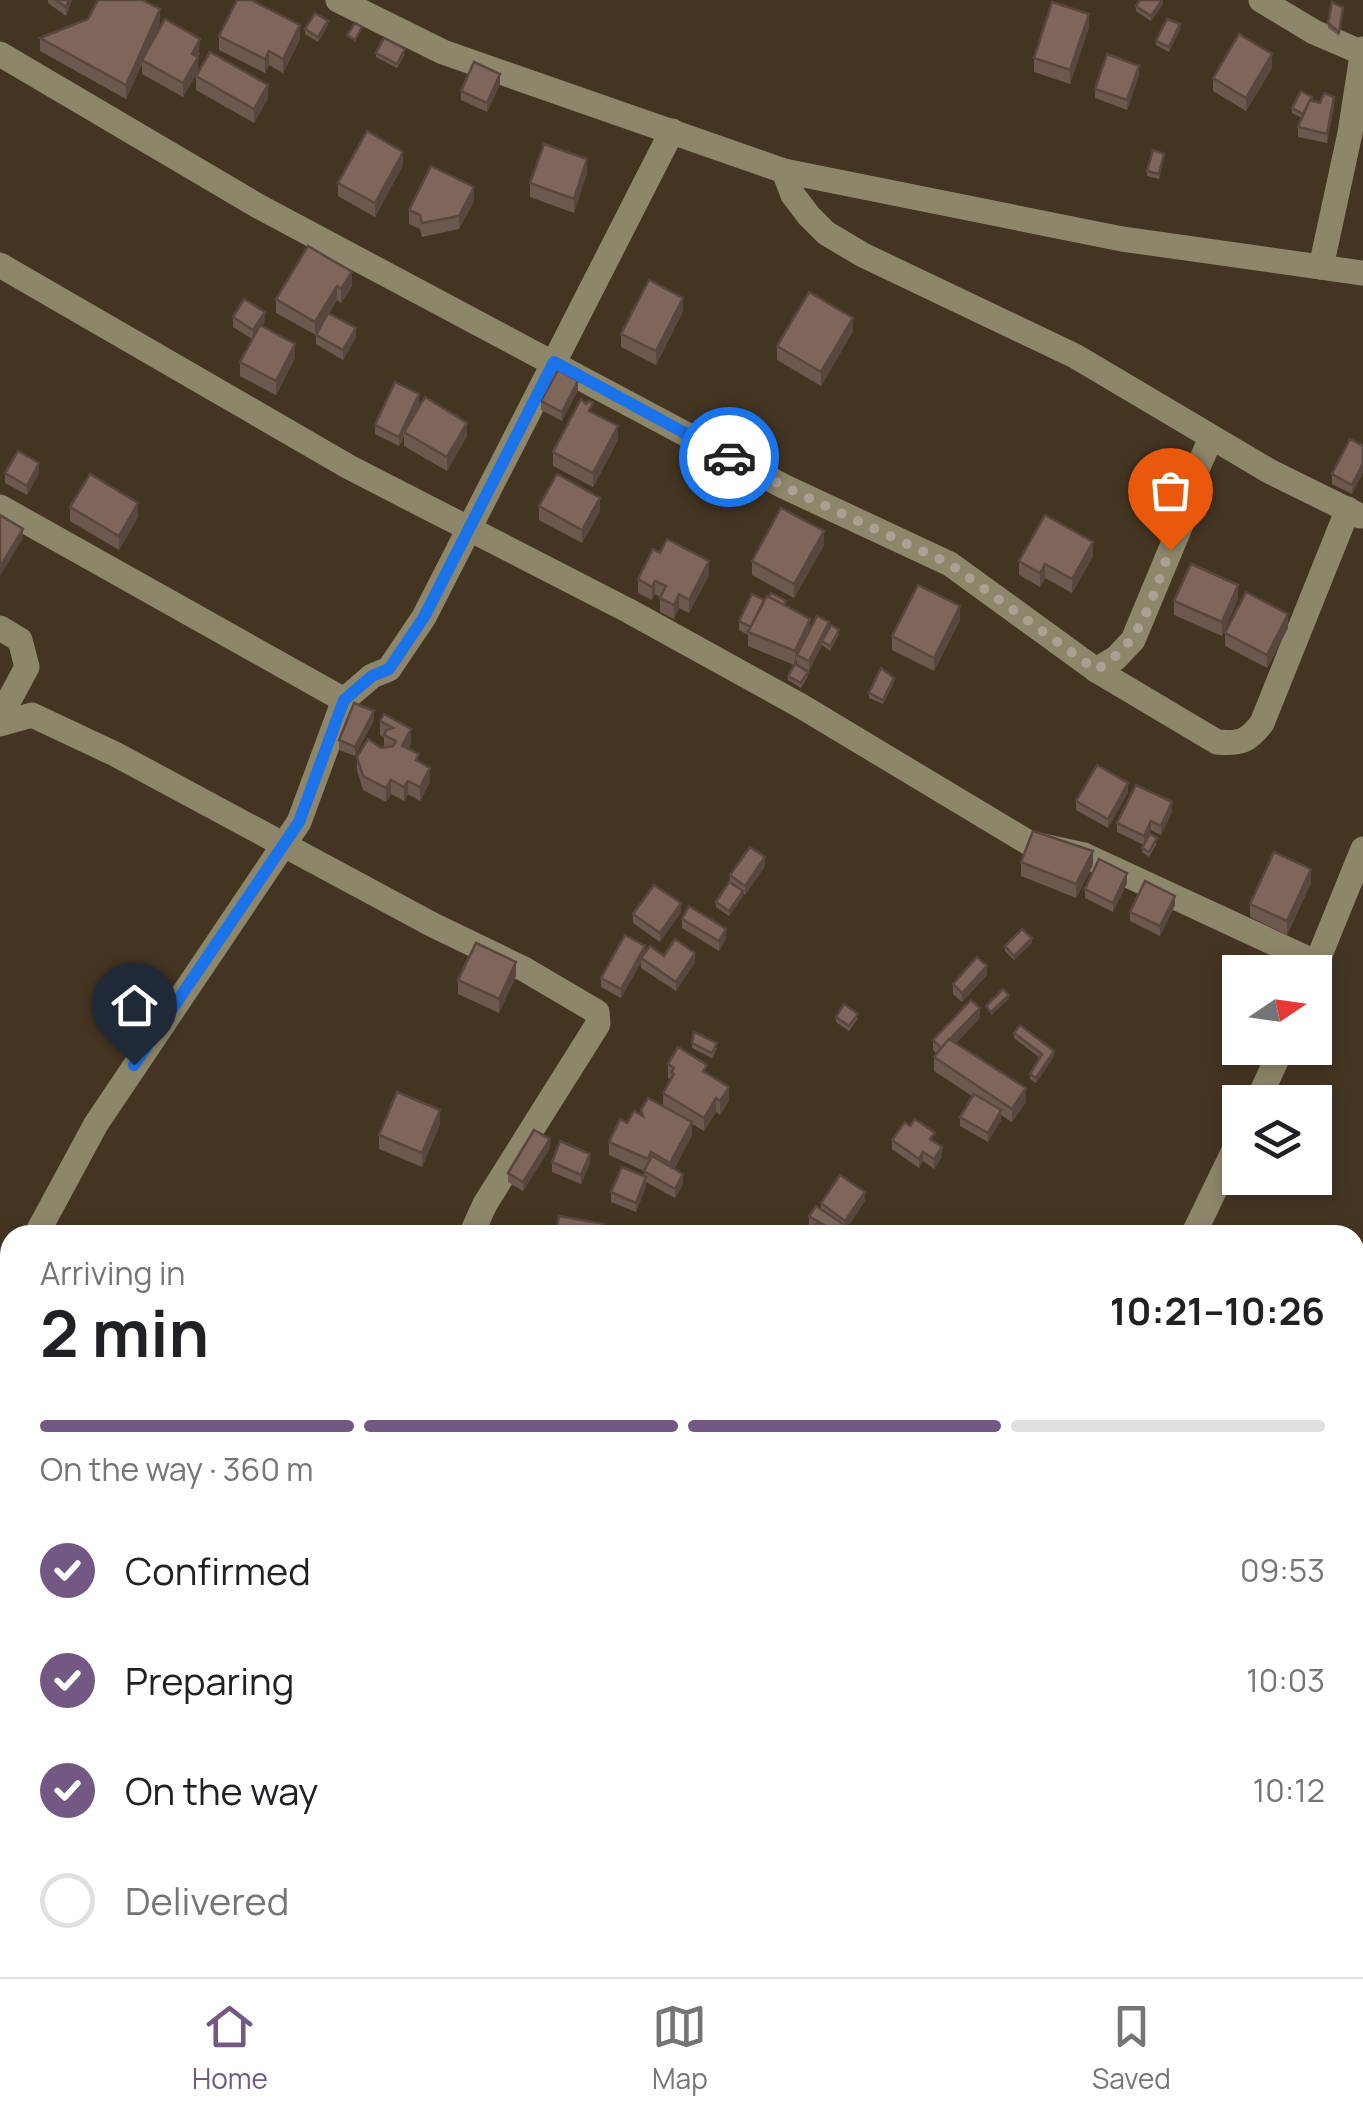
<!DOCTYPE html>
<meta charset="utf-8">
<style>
:root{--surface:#fff;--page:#f6f6f6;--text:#202124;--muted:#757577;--line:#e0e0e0;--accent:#735883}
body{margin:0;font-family:Manrope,sans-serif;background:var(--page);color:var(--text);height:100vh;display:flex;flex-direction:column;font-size:38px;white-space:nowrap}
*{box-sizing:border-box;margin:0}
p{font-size:32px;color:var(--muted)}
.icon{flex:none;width:55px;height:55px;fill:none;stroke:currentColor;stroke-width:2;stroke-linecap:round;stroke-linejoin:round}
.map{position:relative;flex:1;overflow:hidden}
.details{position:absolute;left:0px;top:1225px;width:1365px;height:752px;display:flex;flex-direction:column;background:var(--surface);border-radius:30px 30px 0 0;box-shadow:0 5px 15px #0003}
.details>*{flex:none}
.needle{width:65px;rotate:77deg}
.buttons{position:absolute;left:1222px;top:955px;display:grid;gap:20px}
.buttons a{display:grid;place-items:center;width:110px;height:110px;border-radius:0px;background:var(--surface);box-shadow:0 5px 15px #0003;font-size:50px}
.pin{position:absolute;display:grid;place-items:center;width:85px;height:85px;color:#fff;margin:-102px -42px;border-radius:50% 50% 50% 0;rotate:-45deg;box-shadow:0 0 10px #0007}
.pin .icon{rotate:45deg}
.courier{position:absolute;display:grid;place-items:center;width:100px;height:100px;margin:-50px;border:8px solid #1a73e8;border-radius:50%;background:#fff;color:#222;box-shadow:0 2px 12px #0007}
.head em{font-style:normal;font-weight:700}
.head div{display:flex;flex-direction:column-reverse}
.head{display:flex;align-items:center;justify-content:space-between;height:170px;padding:0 40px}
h1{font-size:65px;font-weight:700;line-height:75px}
.bar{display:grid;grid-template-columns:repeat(4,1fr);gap:15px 10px;align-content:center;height:120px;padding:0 40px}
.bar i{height:12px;border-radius:8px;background:var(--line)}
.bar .selected{background:var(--accent)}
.bar p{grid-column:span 4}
ol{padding:0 40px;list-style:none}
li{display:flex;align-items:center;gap:30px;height:110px}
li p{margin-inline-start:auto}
li .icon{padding:10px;border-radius:50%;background:var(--accent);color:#fff;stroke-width:4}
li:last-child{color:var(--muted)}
li i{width:55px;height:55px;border:5px solid var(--line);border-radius:50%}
.tabs{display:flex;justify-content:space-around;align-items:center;height:140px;border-top:2px solid var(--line);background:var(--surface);font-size:28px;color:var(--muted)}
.tabs a{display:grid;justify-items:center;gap:5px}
.tabs .selected{color:var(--accent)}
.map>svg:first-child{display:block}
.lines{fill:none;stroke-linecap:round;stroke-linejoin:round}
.minor{stroke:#8d866a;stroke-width:25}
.wall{fill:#6d584d}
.shaded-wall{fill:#59473f}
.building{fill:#7f665a;stroke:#59473f;stroke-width:2.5}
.done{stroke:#aba092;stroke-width:10;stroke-dasharray:0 18}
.route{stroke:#1a73e8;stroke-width:12}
</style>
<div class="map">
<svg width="1363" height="1977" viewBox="0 0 1363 1977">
<rect width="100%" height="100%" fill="#443522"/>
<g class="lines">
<g class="minor">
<polyline points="338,0 443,52 784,171 1122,239 1363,273"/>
<polyline points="1261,0 1314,32 1363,53"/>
<path d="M0 54 258 206 783 486 950 564 1096 670 1217 742C1239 744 1248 742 1262 723L1348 509"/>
<polyline points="784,171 793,195 809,216 826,233 863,255 1075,356 1269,471 1360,516"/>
<polyline points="0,265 349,467 629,611 801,706 1029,843 1084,855 1317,963"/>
<polyline points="1321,267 1350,133 1363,49"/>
<polyline points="0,507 344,700"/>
<polyline points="0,628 20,640 27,667 0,717"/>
<polyline points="1096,670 1116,658 1133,640 1183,520 1190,485 1211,438"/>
<polyline points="0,724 32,715 115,754 433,925 524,969 597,1012 598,1024 485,1204 471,1235"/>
<polyline points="1313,972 1363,849"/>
<polyline points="1257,1102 1282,1048"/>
<polyline points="36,1235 96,1124 299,822 344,700 372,676 389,669 424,617 672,131"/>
<polyline points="1193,1235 1240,1138"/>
<polyline points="0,1319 10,1292"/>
<polyline points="0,1344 10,1348"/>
<polyline points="0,1394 10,1398"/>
<polyline points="1355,1470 1363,1474"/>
<polyline points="1355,1601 1363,1604"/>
<polyline points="1355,1914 1363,1917"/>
<polyline points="1355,1961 1363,1965"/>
<polyline points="705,1977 713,1968"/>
</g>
</g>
<g class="wall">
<polygon points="48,0 72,0 66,16 48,3"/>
<polygon points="1163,4 1151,21 1136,11 1136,6"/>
<polygon points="1343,12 1339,36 1328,28 1328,23"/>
<polygon points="160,23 152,43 200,53 198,58 198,71 183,97 142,74 142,64 126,99 40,51 40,38"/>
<polygon points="328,25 318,42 305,34 305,29"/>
<polygon points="1089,27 1070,84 1034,72 1034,58"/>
<polygon points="1180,29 1169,52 1156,45 1156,41"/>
<polygon points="219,36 300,39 283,73 269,65 265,73 219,50"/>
<polygon points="376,53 405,54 397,68 376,57"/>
<polygon points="1272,68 1246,111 1213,91 1213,78"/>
<polygon points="1139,75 1127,110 1095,98 1095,89"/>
<polygon points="196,76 268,98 254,123 196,90"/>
<polygon points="500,84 487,112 461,100 461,91"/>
<polygon points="1312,101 1334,106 1327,143 1298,137 1298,127 1302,118 1292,113 1292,108"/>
<polygon points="1164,158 1159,179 1147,176 1147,171"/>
<polygon points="403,165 375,217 338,196 338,183"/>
<polygon points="587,173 574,213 530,197 530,183"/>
<polygon points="474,201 459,229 422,237 420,229 409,224 409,210"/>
<polygon points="308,246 352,286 341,303 337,300 329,313 356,337 343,360 316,344 316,335 276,313 276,299"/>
<polygon points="683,311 656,365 621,347 621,334"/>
<polygon points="233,317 265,321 262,326 295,358 276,395 240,376 240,362 252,339 233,327"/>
<polygon points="853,331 821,386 777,360 777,346"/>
<polygon points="578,390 562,421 541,410 541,401"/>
<polygon points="419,404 413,416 467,436 447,471 404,446 404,436 399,446 375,434 375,425"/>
<polygon points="593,413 618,440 593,487 553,466 553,452"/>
<polygon points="1363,446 1363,472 1352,494 1332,484 1332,474"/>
<polygon points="5,473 39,473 27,495 5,483"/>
<polygon points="539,506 600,511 582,543 539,520"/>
<polygon points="70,507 138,517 119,550 70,521"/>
<polygon points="824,545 794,598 752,575 752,561"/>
<polygon points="1093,556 1072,593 1045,578 1040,587 1019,575 1019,561"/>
<polygon points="709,575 689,613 679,608 674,619 660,612 660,597 655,594 652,600 638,593 638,579"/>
<polygon points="1238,599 1222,636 1174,615 1174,601"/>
<polygon points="764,600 786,606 810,629 829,628 839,634 830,651 822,645 809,671 797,664 797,660 795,664 808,676 801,688 788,680 788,676 794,665 748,646 748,635 739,630 739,621"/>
<polygon points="960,620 934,671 892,650 892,636"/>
<polygon points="1288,628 1267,668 1225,646 1225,633"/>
<polygon points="894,682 883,704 869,698 869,693"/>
<polygon points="384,714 411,743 408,749 419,762 430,782 420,801 408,794 404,801 391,794 386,802 363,790 357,770 357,757 384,747 384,737 380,735 380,721"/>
<polygon points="374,720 355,756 339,750 339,740"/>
<polygon points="1128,792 1108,828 1076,810 1076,801"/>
<polygon points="1172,812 1161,835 1151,830 1147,840 1157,843 1149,857 1142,852 1144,845 1117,832 1117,823"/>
<polygon points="1021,862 1093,865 1076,898 1021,876"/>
<polygon points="765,866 745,895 743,893 743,896 729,916 716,907 716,902 730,883 730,875"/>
<polygon points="1127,883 1113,912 1085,898 1085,889"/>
<polygon points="1311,883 1287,935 1250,917 1250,904"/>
<polygon points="1175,905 1160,936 1130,921 1130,912"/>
<polygon points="681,912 660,942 633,923 633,914"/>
<polygon points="682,919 726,938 719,951 682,928"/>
<polygon points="1032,943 1014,960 1005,951 1005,946"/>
<polygon points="645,953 695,962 676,991 641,968 641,962 621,998 601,987 601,978"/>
<polygon points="987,975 962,1002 953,994 953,984"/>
<polygon points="516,976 499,1013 458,994 458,980"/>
<polygon points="836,1017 858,1018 849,1031 836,1022"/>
<polygon points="980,1018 956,1043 1026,1102 1012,1122 1001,1115 1001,1120 988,1142 960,1126 960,1117 972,1096 934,1071 934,1057 937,1054 933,1050 933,1040"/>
<polygon points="1014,1033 1054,1056 1036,1083 1030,1079 1030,1074 1040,1058 1014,1038"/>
<polygon points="692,1043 717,1048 712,1058 692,1048"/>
<polygon points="668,1064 707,1074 729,1100 720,1115 716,1112 704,1131 692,1124 692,1135 674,1169 683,1184 675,1198 646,1182 646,1186 636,1212 611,1202 611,1192 644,1176 644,1171 609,1155 609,1142 627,1123 641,1115 641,1110 663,1106 663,1093 671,1079 668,1078"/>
<polygon points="440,1124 422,1167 379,1149 379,1135"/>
<polygon points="892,1140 934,1142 942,1157 934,1169 923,1161 919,1168 892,1149"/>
<polygon points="550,1148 523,1191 508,1182 508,1173"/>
<polygon points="552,1162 590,1163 581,1184 552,1172"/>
<polygon points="865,1201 846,1229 846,1235 814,1228 809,1225 809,1216 821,1209 821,1203"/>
</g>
<g class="shaded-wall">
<polygon points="69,0 72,0 66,16 66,7"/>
<polygon points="1163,0 1163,4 1151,21 1151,16"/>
<polygon points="160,9 160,23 143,61 142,60 142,64 126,99 126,85"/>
<polygon points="1089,14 1089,27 1070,84 1070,70"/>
<polygon points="328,21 328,25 318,42 318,37"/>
<polygon points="1180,24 1180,29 1169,52 1169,47"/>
<polygon points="300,25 300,39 283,73 283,59"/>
<polygon points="200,39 198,71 183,97 183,83 192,54"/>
<polygon points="269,51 269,65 265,73 265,59"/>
<polygon points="1272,54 1272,68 1246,111 1246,98"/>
<polygon points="1139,66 1139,75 1127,110 1127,100"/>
<polygon points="500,74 500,84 487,112 487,103"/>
<polygon points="268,85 268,98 254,123 254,109"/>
<polygon points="1334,97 1334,106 1327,143 1327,134"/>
<polygon points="403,152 403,165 375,217 375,203"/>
<polygon points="587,159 587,173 574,213 574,199"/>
<polygon points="474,187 474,201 459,229 459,216"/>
<polygon points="352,272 352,286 341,303 341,289"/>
<polygon points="337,286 337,300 315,336 315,322"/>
<polygon points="683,298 683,311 656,365 656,351"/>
<polygon points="265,312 265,321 253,339 253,330"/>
<polygon points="853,318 853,331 821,386 821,372"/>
<polygon points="356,328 356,337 343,360 343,350"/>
<polygon points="295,344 295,358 276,395 276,381"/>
<polygon points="578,381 578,390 562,421 562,412"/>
<polygon points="419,394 419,404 405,433 404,432 399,446 399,437"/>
<polygon points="467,423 467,436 447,471 447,457"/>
<polygon points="618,426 618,440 593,487 593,473"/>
<polygon points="39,463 39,473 27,495 27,486"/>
<polygon points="1363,463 1363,472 1352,494 1352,485"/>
<polygon points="600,498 600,511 582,543 582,530"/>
<polygon points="138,503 138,517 119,550 119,536"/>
<polygon points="23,529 23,538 0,576 0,567"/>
<polygon points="824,531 824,545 794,598 794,584"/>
<polygon points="1093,542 1093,556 1072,593 1072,579"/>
<polygon points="709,561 709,575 689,613 689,600"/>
<polygon points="1045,564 1045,578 1040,587 1040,573"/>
<polygon points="655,581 655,594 652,600 652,587"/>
<polygon points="1238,585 1238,599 1222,636 1222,622"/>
<polygon points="679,594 679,608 674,619 674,605"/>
<polygon points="960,606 960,620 934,671 934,658"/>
<polygon points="1288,614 1288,628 1267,668 1267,655"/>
<polygon points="810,619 810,632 797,655 795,665 795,651"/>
<polygon points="829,622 829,631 822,641 822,645 809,671 809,661"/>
<polygon points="374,711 374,720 355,756 355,747"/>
<polygon points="411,729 411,743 402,760 402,746"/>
<polygon points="430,768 430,782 420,801 420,787"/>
<polygon points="391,780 391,794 386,802 386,788"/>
<polygon points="408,781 408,794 404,801 404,787"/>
<polygon points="1128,783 1128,792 1108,828 1108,819"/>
<polygon points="1172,802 1172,812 1161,835 1161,826"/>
<polygon points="1151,821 1151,830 1144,845 1144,836"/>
<polygon points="1093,851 1093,865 1076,898 1076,884"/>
<polygon points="765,857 765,866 745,895 745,886"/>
<polygon points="1311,869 1311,883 1287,935 1287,921"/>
<polygon points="1127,873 1127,883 1113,912 1113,903"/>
<polygon points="743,891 743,896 729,916 729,911"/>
<polygon points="1175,896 1175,905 1160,936 1160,926"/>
<polygon points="681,903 681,912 660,942 660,933"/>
<polygon points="726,929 726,938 719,951 719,941"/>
<polygon points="1032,938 1032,943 1014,960 1014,956"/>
<polygon points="645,946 645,955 641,958 641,962 621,998 621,989"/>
<polygon points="695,953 695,962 676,991 676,982"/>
<polygon points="516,962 516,976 499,1013 499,999"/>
<polygon points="987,966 987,975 962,1002 962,993"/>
<polygon points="1009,995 1009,999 991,1016 991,1012"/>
<polygon points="980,1008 980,1018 942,1058 942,1049"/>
<polygon points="1054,1051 1054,1056 1036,1083 1036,1078"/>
<polygon points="729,1087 729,1100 720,1115 720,1101"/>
<polygon points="1026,1088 1026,1102 1012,1122 1012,1109"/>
<polygon points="716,1098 716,1112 704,1131 704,1118"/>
<polygon points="440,1110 440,1124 422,1167 422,1153"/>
<polygon points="1001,1110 1001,1120 988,1142 988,1133"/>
<polygon points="692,1122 692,1135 670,1176 670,1163"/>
<polygon points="550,1139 550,1148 523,1191 523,1182"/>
<polygon points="942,1147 942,1157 934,1169 934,1159"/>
<polygon points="923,1152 923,1161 919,1168 919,1159"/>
<polygon points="590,1154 590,1163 581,1184 581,1175"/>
<polygon points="683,1174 683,1184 675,1198 675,1189"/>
<polygon points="646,1177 646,1186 636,1212 636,1203"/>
<polygon points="865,1192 865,1201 846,1229 846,1235 841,1235 845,1227 845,1221"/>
</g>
<g class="building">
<polygon points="56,0 69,0 66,7"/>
<polygon points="98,0 142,0 160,9 126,85 40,38 88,19"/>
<polygon points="237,0 251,0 300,25 283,59 269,51 265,59 219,36"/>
<polygon points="1140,0 1162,0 1151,16 1136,6"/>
<polygon points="1052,2 1089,14 1070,70 1034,58"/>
<polygon points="1332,2 1343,8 1339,32 1328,23"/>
<polygon points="315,13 328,21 318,37 305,29"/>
<polygon points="165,19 200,39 192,54 198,57 183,83 142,60"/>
<polygon points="1167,19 1180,24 1169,47 1156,41"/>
<polygon points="355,23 362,27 355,40 347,35"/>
<polygon points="1239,34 1272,54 1246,98 1213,78"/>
<polygon points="384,38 405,49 397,64 376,53"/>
<polygon points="210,52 268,85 254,109 196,76"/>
<polygon points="1107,54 1139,66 1127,100 1095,89"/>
<polygon points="474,62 500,74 487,103 461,91"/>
<polygon points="1301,91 1312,97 1303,114 1292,108"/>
<polygon points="1324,93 1334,97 1327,134 1298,127 1310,100 1320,103"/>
<polygon points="367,131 403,152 375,203 338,183"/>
<polygon points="544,144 587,159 574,199 530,183"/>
<polygon points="1153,150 1164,154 1159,174 1147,171"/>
<polygon points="431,166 474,187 459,216 422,223 420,215 409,210"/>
<polygon points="308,246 352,272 341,289 337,286 315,322 276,299"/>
<polygon points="649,280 683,298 656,351 621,334"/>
<polygon points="809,292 853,318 821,372 777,346"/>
<polygon points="244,299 265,312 253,330 233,317"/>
<polygon points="328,313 356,328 343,350 316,335"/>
<polygon points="260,325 295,344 276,381 240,362"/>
<polygon points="558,370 578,381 562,412 541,401"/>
<polygon points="395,382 419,394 399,437 375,425"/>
<polygon points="425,397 467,423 447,457 404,432"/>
<polygon points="581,399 586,404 589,401 593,403 589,411 618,426 593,473 553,452"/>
<polygon points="1350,439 1363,446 1363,463 1352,485 1332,474"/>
<polygon points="18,451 39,463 27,486 5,473"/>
<polygon points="90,474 138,503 119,536 70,507"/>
<polygon points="557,474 600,498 582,530 539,506"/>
<polygon points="781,508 824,531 794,584 752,561"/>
<polygon points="0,515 23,529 0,567"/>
<polygon points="1045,515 1093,542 1072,579 1045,564 1040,573 1019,561"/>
<polygon points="667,539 709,561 689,600 679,594 674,605 660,598 666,586 655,581 652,587 638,579 653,549 660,553"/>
<polygon points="1191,564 1238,585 1222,622 1174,601"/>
<polygon points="918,585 960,606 934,658 892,636"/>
<polygon points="1246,592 1288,614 1267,655 1225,633"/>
<polygon points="771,593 786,601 784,605 769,597"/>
<polygon points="752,594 764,600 751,627 739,621"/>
<polygon points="767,596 810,619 795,651 748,632"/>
<polygon points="817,616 829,622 809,661 797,655"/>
<polygon points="831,625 839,630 830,646 822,641"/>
<polygon points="795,664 808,672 801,683 788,676"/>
<polygon points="881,668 894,678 883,700 869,693"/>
<polygon points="354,703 374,711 355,747 339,740"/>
<polygon points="384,714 411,729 402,746 419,754 416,760 430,768 420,787 408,781 404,787 391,780 386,788 363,776 357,757 368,739 381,748 393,746 396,741 384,735 386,730 393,728 380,721"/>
<polygon points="1097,765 1128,783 1108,819 1076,801"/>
<polygon points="1136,785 1172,802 1161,826 1151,821 1144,836 1117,823"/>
<polygon points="1033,831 1093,851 1076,884 1021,862"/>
<polygon points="1150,834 1157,838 1149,852 1142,848"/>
<polygon points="750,847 765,857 745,886 730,875"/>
<polygon points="1274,852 1311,869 1287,921 1250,904"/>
<polygon points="1099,859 1127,873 1113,903 1085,889"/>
<polygon points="1145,881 1175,896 1160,926 1130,912"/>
<polygon points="729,882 743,891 729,911 716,902"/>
<polygon points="654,885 681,903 660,933 633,914"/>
<polygon points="689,906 726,929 719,941 682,919"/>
<polygon points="1022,929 1032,938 1014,956 1005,946"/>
<polygon points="625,935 645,946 621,989 601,978"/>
<polygon points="675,939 695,953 676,982 641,958 650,946 664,956"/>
<polygon points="476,943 516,962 499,999 458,980"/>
<polygon points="977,957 987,966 962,993 953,984"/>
<polygon points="1003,989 1009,995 991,1012 986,1006"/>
<polygon points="971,1000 980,1008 941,1048 933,1040"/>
<polygon points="844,1004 858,1014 849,1026 836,1017"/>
<polygon points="1020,1025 1054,1051 1036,1078 1030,1074 1042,1054 1014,1033"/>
<polygon points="694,1032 717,1043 712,1053 692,1043"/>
<polygon points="949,1039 1026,1088 1012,1109 934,1057"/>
<polygon points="678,1047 707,1065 703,1071 729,1087 720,1101 716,1098 704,1118 663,1093 674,1074 671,1072 674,1068 668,1064"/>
<polygon points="397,1092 440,1110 422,1153 379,1135"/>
<polygon points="974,1094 1001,1110 988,1133 960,1117"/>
<polygon points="648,1098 692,1122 670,1163 651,1152 648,1159 609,1142 620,1119 627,1123 634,1111 643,1116 641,1110"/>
<polygon points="915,1119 935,1133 930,1139 942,1147 934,1159 923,1152 919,1159 892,1140 905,1122 910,1126"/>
<polygon points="534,1130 550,1139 523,1182 508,1173"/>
<polygon points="560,1141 590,1154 581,1175 552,1162"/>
<polygon points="652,1156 683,1174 675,1189 644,1171"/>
<polygon points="622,1167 646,1177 636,1203 611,1192"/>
<polygon points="840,1175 865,1192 845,1221 821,1203"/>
<polygon points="816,1206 846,1226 841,1235 809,1216"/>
<polygon points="559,1216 604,1224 602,1235 572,1235 556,1232"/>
<polygon points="818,1222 836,1235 809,1235"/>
</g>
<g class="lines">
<path class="done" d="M729 457 783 486 950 564 1096 670C1143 643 1151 599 1170 550"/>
<polyline class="route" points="134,1065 299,822 344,700 372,676 389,669 424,617 554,362 729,457"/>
</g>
</svg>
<div class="buttons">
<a><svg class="needle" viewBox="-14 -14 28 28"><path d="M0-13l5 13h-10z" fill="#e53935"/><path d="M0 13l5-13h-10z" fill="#757577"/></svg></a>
<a><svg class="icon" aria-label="layers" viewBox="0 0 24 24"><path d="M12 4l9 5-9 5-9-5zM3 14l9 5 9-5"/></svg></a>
</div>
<div class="pin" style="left:1170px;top:550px;background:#ea580c"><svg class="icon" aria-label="bag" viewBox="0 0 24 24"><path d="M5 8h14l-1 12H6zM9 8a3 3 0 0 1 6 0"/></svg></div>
<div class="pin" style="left:134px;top:1065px;background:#1f2937"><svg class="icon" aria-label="home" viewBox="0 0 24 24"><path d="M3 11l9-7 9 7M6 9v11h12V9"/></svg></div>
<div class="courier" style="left:729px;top:457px"><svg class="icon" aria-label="car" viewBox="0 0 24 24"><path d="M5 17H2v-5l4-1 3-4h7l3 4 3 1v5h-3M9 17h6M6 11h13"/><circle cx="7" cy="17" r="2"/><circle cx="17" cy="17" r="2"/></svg></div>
<section class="details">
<div class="head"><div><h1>2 min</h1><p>Arriving in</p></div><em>10:21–10:26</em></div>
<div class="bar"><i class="selected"></i><i class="selected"></i><i class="selected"></i><i></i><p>On the way · 360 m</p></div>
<ol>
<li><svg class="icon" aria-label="check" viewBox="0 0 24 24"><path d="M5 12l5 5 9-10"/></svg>Confirmed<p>09:53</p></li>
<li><svg class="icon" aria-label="check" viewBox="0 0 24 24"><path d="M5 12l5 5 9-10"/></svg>Preparing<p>10:03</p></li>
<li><svg class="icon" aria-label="check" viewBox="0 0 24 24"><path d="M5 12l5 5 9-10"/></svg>On the way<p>10:12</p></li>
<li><i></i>Delivered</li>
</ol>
</section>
</div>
<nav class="tabs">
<a class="selected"><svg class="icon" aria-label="home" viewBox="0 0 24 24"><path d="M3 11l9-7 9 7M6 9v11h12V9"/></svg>Home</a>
<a><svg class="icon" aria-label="map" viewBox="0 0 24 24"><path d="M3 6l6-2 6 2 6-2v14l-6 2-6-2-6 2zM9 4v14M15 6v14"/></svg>Map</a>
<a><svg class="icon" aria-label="saved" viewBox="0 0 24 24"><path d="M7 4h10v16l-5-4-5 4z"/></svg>Saved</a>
</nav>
